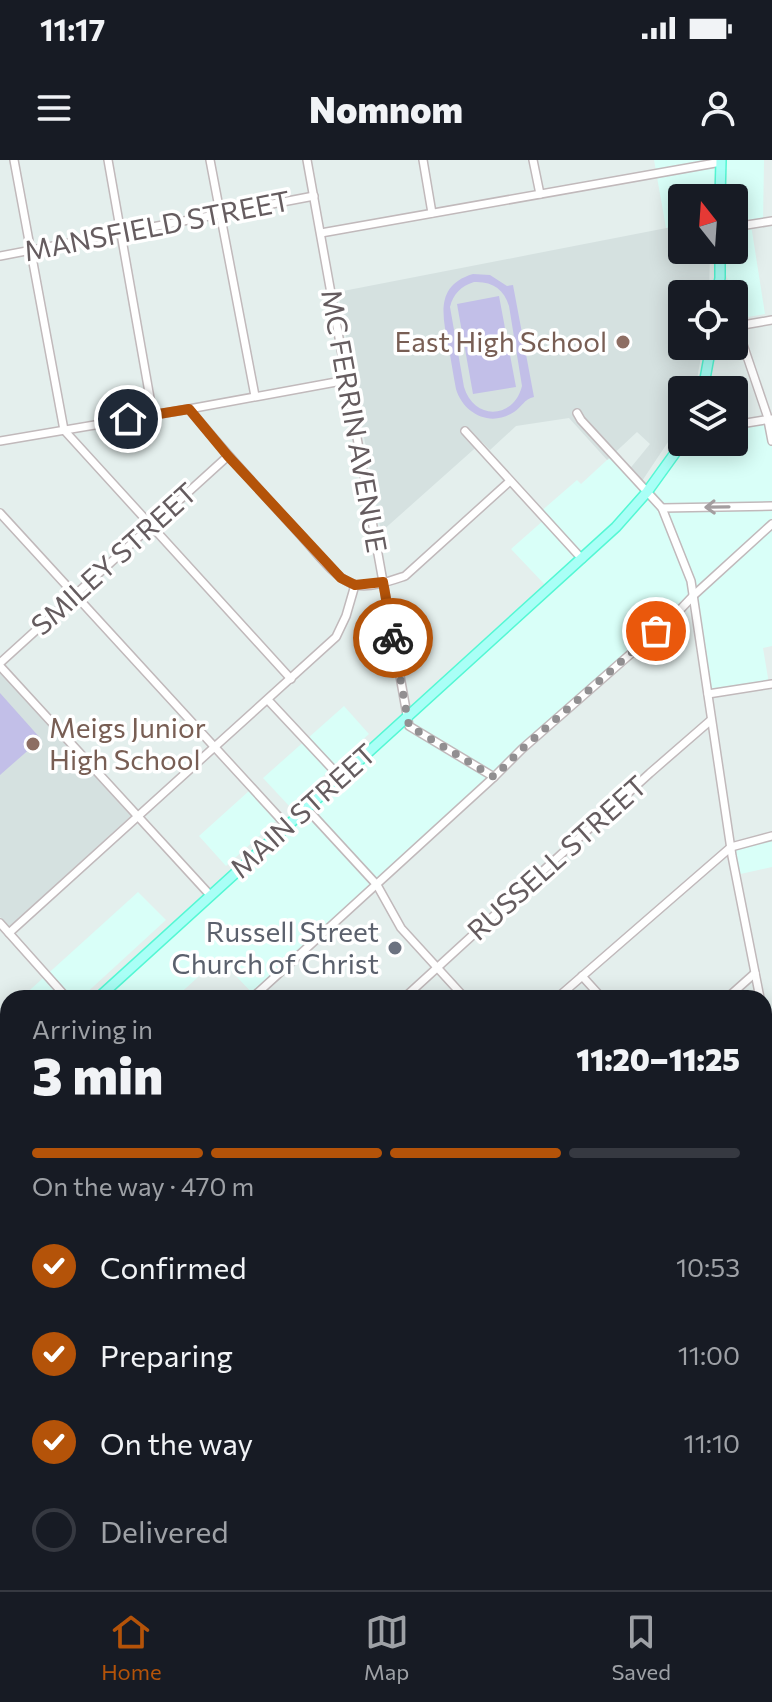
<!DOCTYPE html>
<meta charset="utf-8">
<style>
:root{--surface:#171b24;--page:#20242c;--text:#f1f3f6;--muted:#9ea1a6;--line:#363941;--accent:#b45309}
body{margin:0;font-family:Commissioner,sans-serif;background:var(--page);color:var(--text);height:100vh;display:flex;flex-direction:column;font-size:30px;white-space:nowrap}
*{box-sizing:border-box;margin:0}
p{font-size:26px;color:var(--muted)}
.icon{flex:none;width:44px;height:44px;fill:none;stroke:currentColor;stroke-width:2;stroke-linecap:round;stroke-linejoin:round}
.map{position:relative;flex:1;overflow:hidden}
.side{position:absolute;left:0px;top:830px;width:772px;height:600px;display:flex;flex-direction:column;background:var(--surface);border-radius:24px 24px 0 0;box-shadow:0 4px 20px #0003}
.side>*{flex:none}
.needle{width:52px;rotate:343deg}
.tools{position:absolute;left:668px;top:24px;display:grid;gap:16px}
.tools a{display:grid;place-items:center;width:80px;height:80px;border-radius:8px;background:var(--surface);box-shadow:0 4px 20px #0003;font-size:40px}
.pin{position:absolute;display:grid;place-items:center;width:68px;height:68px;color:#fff;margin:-34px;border:4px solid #fff;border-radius:50%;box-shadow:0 2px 8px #0007}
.courier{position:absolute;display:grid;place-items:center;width:80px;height:80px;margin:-40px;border:6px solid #b45309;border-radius:50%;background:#fff;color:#222;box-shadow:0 2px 10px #0007}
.headline em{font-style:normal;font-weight:800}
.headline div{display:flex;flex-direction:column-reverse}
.headline{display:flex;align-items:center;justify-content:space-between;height:136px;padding:0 32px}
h1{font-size:52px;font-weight:800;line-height:60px}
.bar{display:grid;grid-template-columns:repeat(4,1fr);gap:12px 8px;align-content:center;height:96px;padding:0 32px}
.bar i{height:10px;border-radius:6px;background:var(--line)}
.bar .on{background:var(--accent)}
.bar p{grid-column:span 4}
ol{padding:0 32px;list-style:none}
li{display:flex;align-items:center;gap:24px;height:88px}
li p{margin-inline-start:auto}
li .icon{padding:8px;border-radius:50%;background:var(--accent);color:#fff;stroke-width:4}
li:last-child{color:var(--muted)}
li i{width:44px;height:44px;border:4px solid var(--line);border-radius:50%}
.status{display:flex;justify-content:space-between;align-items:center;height:56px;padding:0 40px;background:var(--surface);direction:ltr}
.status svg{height:22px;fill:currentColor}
header{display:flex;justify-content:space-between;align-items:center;height:104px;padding:0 32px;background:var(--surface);font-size:36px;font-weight:800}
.tabs{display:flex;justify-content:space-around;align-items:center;height:112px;border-top:2px solid var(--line);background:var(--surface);font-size:22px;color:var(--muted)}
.tabs a{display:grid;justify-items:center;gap:4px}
.tabs .on{color:var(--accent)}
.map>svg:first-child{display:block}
.commercial{fill:#d9fff8}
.education{fill:#d5e1e0}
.green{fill:#c2bfe8;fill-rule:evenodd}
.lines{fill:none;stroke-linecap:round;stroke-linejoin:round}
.minor-casing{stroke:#c1b9bb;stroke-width:10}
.major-casing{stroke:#54f8d4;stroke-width:12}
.minor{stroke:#fff;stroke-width:7}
.major{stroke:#a9fff6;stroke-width:9}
.oneway{stroke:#a39d9f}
.done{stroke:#918f91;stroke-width:8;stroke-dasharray:0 14.4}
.route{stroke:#b45309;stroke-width:10}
.education-dot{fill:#8d6e63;stroke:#fff;stroke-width:3}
.worship-dot{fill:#6b7280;stroke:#fff;stroke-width:3}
.labels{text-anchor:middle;stroke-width:7;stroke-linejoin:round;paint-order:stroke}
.street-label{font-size:28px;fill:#655c5f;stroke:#fff}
.education-label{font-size:28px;fill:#785e54;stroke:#fff;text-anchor:end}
.worship-label{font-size:28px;fill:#5b616d;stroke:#fff;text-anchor:end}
</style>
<div class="status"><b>11:17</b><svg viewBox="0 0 49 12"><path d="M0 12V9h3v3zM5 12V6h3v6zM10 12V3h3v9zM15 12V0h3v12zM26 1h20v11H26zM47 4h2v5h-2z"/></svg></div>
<header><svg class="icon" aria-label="menu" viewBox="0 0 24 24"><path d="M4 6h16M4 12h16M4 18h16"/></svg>Nomnom<svg class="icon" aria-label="person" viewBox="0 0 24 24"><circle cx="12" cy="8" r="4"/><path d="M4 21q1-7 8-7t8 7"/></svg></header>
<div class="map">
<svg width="772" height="1430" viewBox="0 0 772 1430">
<rect width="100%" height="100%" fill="#e4efed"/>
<g class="commercial">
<polygon points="654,0 716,0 713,38 682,38 682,65 666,68"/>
<polygon points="727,0 764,0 763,62 751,65 765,154 742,158 725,112 725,90 734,90 734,38 726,38"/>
<polygon points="768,260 772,281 772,486 763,488 769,524 708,534 694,436 255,836 219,798 175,838 98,838 549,429 511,389 545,359 539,353 577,320 581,324 607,300 615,297 647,332 683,282 734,282 734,265"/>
<polygon points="344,546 369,574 290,647 263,618"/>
<polygon points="249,631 276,661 226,706 199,676"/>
<polygon points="772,676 772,707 736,715 731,687"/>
<polygon points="138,732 166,760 81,838 21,838"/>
</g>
<g class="education">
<polygon points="682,65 682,90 710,90 709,134 682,134 682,186 703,186 695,230 682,230 682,261 640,324 628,311 650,284 637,272 607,300 569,258 516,266 490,290 482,282 381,372 338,132"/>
<polygon points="0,512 131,656 9,767 0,757"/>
</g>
<g class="green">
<path d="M473 114 490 115 507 126 513 125 534 237C524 239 522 247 514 252 490 268 463 253 456 229 453 214 451 199 448 184 442 154 436 125 473 114ZM474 122C492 121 504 129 509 146L522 226C514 259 474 261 464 227L450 147C453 134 461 126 474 122Z"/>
<polygon points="499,136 516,227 473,234 457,144"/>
<polygon points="0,533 41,579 0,615"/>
</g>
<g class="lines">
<g class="minor-casing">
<g id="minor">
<polyline points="14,0 64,270 291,519"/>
<polyline points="108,0 153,255"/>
<polyline points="210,0 255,236"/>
<polyline points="307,0 409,566 494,617"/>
<polyline points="423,0 432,53"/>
<polyline points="533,0 540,34"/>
<polyline points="734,67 772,61"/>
<polyline points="321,73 721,2"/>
<polyline points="0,96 314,36"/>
<polyline points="734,158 767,255 772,281"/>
<polyline points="737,168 743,165 772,160"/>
<path d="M189 249C224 291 260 331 297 371 311 386 335 420 356 425 371 428 390 421 405 416L510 321"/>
<polyline points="577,253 581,260 662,348 691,421 732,696 760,838"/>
<polyline points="734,265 771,259"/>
<polyline points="465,271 582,399"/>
<polyline points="0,281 189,249 347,220"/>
<polyline points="662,348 772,346"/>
<polyline points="0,353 287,666"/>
<polyline points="0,503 228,296"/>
<polyline points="0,506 210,735"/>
<polyline points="708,534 772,524"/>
<polyline points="268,540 341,618"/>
<polyline points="307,649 377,725 401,768 465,838"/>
<polyline points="0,763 67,838"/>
<polyline points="9,773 336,477 346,456 355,425"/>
<polyline points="582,816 602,838"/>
<polyline points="252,838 494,617 522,589 675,455 694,435 772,364"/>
<polyline points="404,838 650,613 711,560"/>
<polyline points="557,838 731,687 772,676"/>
<polyline points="727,838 755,813"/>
<polyline points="764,858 772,899"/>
<polyline points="764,961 772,955"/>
<polyline points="0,1067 8,1076"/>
<polyline points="764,1168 772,1176"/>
<polyline points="764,1201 766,1207 764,1211"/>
<polyline points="0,1204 8,1197"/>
<polyline points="0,1344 8,1336"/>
<polyline points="319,1422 327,1430"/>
<polyline points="594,1422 601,1430"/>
<polyline points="249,1430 258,1422"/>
<polyline points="411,1430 420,1422"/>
</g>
</g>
<g class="major-casing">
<g id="major">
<polyline points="720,38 721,0"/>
<polyline points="717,134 720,118 720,90"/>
<polyline points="703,230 711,186"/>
<polyline points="98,838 616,367 647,332 683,282"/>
<polyline points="0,928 8,921"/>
<polyline points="0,1305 8,1314"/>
<polyline points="111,1422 118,1430"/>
</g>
</g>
<use href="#minor" class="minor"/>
<use href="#major" class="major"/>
</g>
<defs><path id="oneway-shaft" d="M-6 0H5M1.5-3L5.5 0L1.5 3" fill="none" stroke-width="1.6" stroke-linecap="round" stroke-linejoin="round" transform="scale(2)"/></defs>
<use class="oneway" href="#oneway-shaft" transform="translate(717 347) rotate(179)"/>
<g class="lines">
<polyline class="done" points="393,478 409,566 494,617 522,589 656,471"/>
<polyline class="route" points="128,259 189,249 228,296 341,418 355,425 383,422 393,478"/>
</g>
<g class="education-dot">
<circle cx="623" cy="182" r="8"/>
<circle cx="33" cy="584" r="8"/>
</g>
<circle class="worship-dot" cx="395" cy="788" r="8"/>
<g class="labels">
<g class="street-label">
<text transform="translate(157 66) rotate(-11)" y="10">MANSFIELD STREET</text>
<text transform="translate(354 261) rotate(80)" y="10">MC FERRIN AVENUE</text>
<text transform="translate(114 399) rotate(-42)" y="10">SMILEY STREET</text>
<text transform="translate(303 651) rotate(-42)" y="10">MAIN STREET</text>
<text transform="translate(557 698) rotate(-42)" y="10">RUSSELL STREET</text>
</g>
<g class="education-label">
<text x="607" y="192">East High School</text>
<text x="49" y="578" text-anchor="start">Meigs Junior<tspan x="49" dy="32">High School</tspan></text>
</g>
<g class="worship-label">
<text x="379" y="782">Russell Street<tspan x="379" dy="32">Church of Christ</tspan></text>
</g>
</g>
</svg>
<div class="tools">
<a><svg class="needle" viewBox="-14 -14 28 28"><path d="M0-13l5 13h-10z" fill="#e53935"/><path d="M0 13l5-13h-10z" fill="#9ea1a6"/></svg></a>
<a><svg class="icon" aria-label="locate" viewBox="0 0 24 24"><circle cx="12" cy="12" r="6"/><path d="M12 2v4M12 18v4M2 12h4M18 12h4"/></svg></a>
<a><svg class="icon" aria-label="layers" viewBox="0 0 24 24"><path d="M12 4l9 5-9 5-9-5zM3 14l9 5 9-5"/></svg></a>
</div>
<div class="pin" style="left:656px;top:471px;background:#ea580c"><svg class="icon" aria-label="bag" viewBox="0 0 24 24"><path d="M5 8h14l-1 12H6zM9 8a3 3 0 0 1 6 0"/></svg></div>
<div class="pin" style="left:128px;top:259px;background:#1f2937"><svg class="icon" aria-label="home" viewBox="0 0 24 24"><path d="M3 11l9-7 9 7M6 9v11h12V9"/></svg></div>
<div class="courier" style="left:393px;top:478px"><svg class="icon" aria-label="bike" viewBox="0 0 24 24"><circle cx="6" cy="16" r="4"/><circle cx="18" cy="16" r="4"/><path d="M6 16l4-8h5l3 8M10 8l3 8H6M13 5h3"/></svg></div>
<section class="side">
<div class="headline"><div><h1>3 min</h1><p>Arriving in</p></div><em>11:20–11:25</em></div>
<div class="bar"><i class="on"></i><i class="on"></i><i class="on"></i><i></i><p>On the way · 470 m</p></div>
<ol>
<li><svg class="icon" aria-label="check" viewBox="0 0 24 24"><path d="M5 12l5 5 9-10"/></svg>Confirmed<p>10:53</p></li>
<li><svg class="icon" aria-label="check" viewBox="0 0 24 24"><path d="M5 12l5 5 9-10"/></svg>Preparing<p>11:00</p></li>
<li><svg class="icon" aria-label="check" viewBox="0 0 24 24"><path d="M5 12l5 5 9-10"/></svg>On the way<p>11:10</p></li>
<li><i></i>Delivered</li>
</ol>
</section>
</div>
<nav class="tabs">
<a class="on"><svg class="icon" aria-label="home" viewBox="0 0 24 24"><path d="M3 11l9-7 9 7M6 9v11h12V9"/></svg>Home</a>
<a><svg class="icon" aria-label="map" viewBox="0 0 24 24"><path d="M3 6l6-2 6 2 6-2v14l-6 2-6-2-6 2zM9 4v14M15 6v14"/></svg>Map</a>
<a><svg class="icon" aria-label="saved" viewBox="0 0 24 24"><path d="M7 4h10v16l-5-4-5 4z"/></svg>Saved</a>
</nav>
